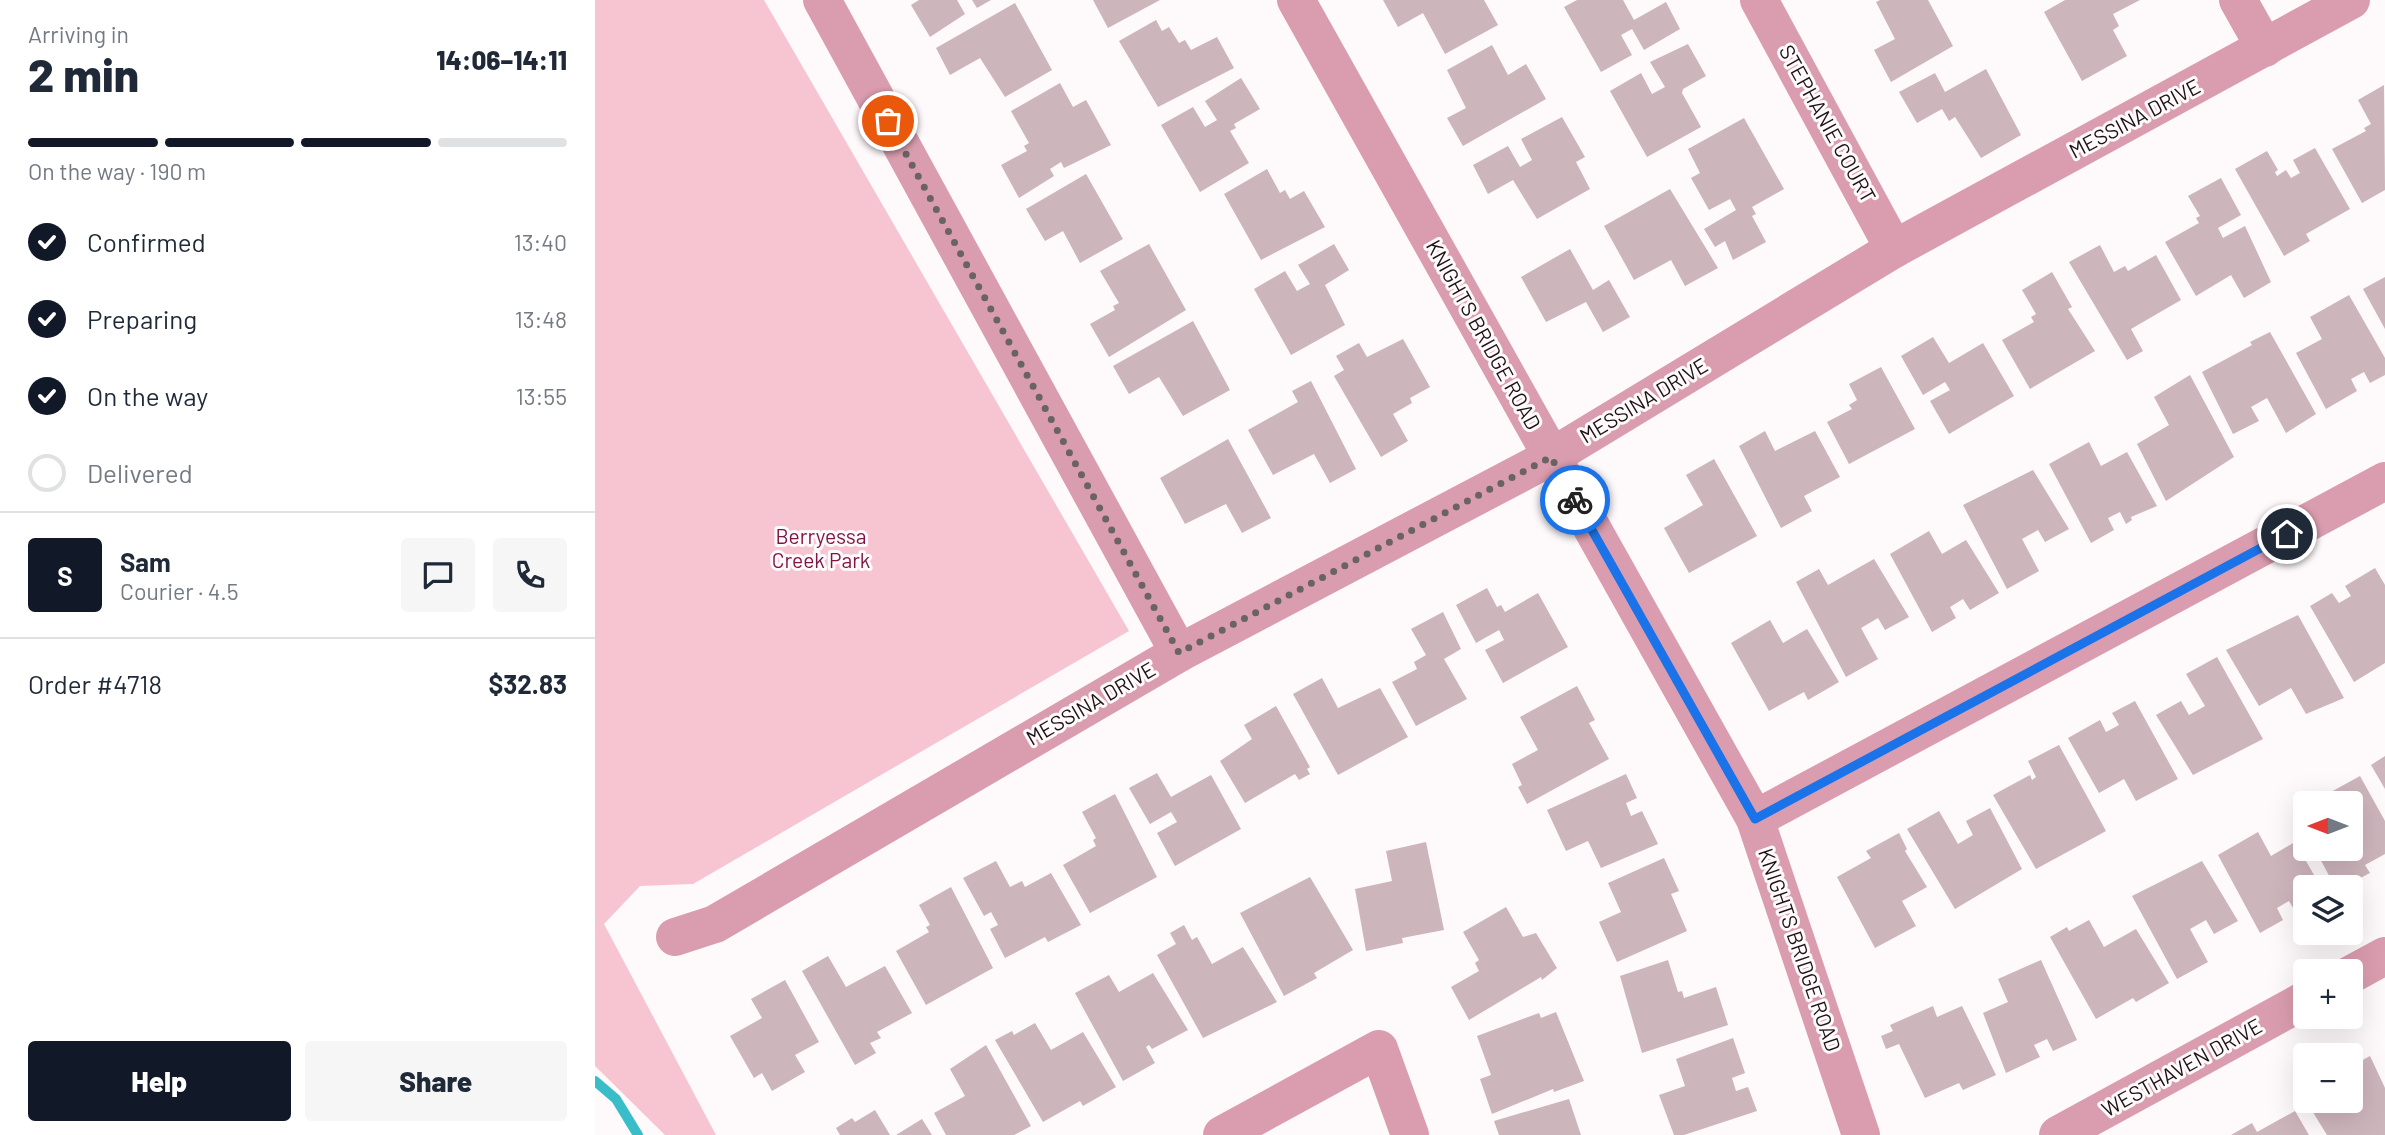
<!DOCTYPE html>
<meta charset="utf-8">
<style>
:root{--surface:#fff;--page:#f6f6f7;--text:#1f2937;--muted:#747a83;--line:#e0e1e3;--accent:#111827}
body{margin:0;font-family:Barlow,sans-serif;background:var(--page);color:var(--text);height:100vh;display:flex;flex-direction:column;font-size:26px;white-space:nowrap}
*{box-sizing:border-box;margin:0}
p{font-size:23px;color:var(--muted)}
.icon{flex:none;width:38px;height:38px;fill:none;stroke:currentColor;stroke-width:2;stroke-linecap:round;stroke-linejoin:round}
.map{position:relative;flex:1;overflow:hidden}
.details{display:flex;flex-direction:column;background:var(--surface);width:595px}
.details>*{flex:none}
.needle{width:46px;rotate:270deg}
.buttons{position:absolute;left:1698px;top:791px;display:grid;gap:14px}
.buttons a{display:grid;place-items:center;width:70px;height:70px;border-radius:7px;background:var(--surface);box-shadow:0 7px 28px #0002;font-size:35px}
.pin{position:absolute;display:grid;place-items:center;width:60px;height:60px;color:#fff;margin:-30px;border:4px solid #fff;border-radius:50%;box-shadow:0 2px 7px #0007}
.courier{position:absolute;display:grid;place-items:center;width:70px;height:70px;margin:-35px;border:5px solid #1a73e8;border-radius:50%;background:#fff;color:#222;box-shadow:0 2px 9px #0007}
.headline em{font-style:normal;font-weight:800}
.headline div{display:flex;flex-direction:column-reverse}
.headline{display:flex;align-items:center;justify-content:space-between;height:119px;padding:0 28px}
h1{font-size:46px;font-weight:800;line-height:52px}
.bar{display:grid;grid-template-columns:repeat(4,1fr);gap:10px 7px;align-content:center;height:84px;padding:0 28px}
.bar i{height:9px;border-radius:5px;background:var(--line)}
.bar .selected{background:var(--accent)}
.bar p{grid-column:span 4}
.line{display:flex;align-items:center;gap:18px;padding:0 28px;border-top:2px solid var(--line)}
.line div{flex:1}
.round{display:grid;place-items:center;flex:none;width:74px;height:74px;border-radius:7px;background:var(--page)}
ol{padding:0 28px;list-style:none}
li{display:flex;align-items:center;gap:21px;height:77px}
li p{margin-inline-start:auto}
li .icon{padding:7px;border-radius:50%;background:var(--accent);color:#fff;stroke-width:4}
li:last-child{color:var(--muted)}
li i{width:38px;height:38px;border:4px solid var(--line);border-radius:50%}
.action{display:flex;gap:14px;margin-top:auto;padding:14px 28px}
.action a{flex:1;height:80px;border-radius:7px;background:var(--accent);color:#fff;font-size:28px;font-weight:800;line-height:80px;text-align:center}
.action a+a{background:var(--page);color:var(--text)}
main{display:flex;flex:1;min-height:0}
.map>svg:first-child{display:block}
.green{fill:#f7c4d2}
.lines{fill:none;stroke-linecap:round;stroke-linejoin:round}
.stream{stroke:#39bec9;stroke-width:10}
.building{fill:#cdb5bc}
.street{stroke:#da9daf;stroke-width:38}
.done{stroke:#6a6365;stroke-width:7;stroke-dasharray:0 12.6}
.route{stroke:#1a73e8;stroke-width:9}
.labels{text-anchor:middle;stroke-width:6;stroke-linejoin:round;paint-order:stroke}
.street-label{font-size:21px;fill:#1a1215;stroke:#fef9fa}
.park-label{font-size:21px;fill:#7d1543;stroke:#fef9fa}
</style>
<main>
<section class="details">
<div class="headline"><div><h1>2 min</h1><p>Arriving in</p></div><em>14:06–14:11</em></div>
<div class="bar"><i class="selected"></i><i class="selected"></i><i class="selected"></i><i></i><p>On the way · 190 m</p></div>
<ol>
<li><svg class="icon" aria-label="check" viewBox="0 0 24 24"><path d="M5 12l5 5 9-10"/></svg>Confirmed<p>13:40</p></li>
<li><svg class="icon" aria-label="check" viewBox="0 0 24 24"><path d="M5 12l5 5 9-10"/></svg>Preparing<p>13:48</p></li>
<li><svg class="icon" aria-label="check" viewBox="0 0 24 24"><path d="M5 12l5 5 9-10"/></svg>On the way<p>13:55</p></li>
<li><i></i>Delivered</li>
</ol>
<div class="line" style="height:126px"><b class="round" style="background:var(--accent);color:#fff">S</b><div><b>Sam</b><p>Courier · 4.5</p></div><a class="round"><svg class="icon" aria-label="chat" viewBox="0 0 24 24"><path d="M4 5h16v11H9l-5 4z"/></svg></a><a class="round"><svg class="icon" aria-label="phone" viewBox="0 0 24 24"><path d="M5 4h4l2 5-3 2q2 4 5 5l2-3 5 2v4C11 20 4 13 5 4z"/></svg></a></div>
<div class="line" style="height:91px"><div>Order #4718</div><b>$32.83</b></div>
<div class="action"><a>Help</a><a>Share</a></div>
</section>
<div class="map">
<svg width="1790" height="1135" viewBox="0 0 1790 1135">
<rect width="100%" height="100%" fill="#fef9fa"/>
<polygon class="green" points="0,0 169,0 534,631 98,884 45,886 9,924 121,1135 70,1135 0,1066"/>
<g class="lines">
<polyline class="stream" points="0,1081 21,1099 43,1135"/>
</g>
<g class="building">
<polygon points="324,0 362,0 370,14 335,37 316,5"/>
<polygon points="377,0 396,0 382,8"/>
<polygon points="498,0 565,0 513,28"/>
<polygon points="788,0 889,0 903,25 850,54 828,13 803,27"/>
<polygon points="982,0 1028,0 1039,20 1071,2 1085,29 1049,50 1037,29 1026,35 1037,55 1006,72 969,7"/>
<polygon points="1285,0 1333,0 1358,46 1296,82 1279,50 1300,39 1281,2"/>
<polygon points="1470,0 1545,0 1518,14 1524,26 1518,30 1532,56 1487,81 1449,12"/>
<polygon points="420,3 457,70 410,97 385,58 355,75 341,48"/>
<polygon points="561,20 567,31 574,27 584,43 590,40 596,50 622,37 639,68 563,107 524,41"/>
<polygon points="1093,44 1111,76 1088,89 1087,93 1106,127 1052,157 1015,91 1046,73 1057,94 1070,87 1055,62"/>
<polygon points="897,45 913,75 931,64 951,99 868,146 852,118 871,108 852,70"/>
<polygon points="1391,69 1426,135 1386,158 1360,117 1354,121 1347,109 1322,123 1304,92 1340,73 1350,92"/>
<polygon points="646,78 665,109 639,124 641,128 635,131 654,163 605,192 566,125 598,107 610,127 622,120 610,101"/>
<polygon points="465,83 478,107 491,100 516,145 469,168 466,162 455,169 459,176 424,198 406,165 432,151 429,146 434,143 416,111"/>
<polygon points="1789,85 1790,190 1767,203 1737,149 1771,131 1769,128 1776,124 1763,100"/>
<polygon points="967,117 990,157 981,162 995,189 942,219 918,180 893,194 878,165 913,146 925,167 937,160 926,139"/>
<polygon points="1149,118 1189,189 1157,207 1161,214 1157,216 1171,242 1138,260 1130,241 1120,247 1109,229 1141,210 1135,199 1114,210 1096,178 1105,173 1093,149"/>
<polygon points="1720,148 1755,209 1711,234 1715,241 1689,256 1640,169 1672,151 1683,170 1680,172 1682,176 1691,170 1696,178 1705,173 1698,160"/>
<polygon points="672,169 685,193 690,190 695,199 709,191 730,227 666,260 629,194"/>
<polygon points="491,174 528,239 485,263 468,231 450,241 431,209"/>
<polygon points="1626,178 1646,215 1623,228 1628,238 1650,226 1676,282 1649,298 1636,275 1601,296 1570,242 1604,223 1601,218 1605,216 1593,196"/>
<polygon points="1075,189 1123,268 1090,286 1076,260 1039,280 1009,226"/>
<polygon points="554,244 591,310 514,357 495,324 520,310 518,306 524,303 505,271"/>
<polygon points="739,244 754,270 730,285 750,325 696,355 659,289 690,271 702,291 715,284 703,265"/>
<polygon points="1505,245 1519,272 1530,266 1533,271 1561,255 1586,300 1536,329 1548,351 1532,360 1474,262"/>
<polygon points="975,249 998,290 1014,280 1035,317 1008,332 991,302 951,322 926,277"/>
<polygon points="1457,272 1477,307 1473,309 1500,351 1435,389 1407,340 1439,322 1436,317 1441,314 1427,290"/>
<polygon points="1790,277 1790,329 1768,289"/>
<polygon points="1754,295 1790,358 1790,375 1775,383 1769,372 1756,379 1762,391 1731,409 1701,353 1727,339 1715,317"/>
<polygon points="598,321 635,390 588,416 564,377 534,394 518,366"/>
<polygon points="1675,332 1721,414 1691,433 1672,398 1656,407 1664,421 1638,434 1607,372 1657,345 1655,342"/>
<polygon points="1338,337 1354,363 1388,343 1419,396 1354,434 1335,401 1355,390 1350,382 1328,395 1306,356"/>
<polygon points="808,339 835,387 815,398 817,403 798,414 813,441 786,457 739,376 749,370 741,356 764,343 772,357"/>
<polygon points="1286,367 1320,429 1254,464 1232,422 1257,409 1254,405 1262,400 1254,384"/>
<polygon points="1595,375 1639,457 1571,501 1542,444 1574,425 1559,397"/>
<polygon points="716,381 761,469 735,483 719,454 678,475 653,430 703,402 697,391"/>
<polygon points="1170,431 1180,451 1220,431 1245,477 1209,496 1217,511 1186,528 1144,446"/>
<polygon points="633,439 676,518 647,533 631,504 590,524 565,478"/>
<polygon points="1494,442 1506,466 1532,452 1562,506 1536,517 1537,520 1531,524 1525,512 1513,518 1519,530 1496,543 1454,464"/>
<polygon points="1119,459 1162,536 1094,573 1069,528 1108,505 1091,475"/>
<polygon points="1438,470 1474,529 1450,542 1443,530 1427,539 1444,571 1412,589 1368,505"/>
<polygon points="1334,531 1347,554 1371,540 1404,593 1375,610 1368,599 1355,607 1361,618 1337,632 1295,554"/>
<polygon points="1279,559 1314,617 1290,630 1283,618 1266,628 1283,659 1251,677 1201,582 1224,569 1233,585"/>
<polygon points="1780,568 1790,585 1790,663 1759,682 1715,606 1737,593 1744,603 1756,596 1750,586"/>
<polygon points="892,588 902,607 906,605 910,612 943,593 973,647 908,683 890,650 909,640 904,630 881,643 861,605"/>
<polygon points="848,612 866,649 849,659 872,699 821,726 797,682 822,669 819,662 831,655 816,629"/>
<polygon points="1703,615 1749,698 1711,714 1696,688 1664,706 1631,650"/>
<polygon points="1175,620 1188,643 1212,629 1244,682 1213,700 1209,692 1174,711 1136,643"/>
<polygon points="1622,657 1668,739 1598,775 1561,715 1586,701 1594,715 1610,706 1591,674"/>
<polygon points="727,678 743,708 785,688 813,737 743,775 698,694"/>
<polygon points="982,686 1000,720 994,723 1014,759 932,804 923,787 927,785 917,764 943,750 925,717"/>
<polygon points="1540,701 1583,779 1541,801 1529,779 1504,793 1473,738 1505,720 1511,732 1524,725 1517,713"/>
<polygon points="681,706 715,767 712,769 715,774 704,780 700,774 650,803 625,761 657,739 649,725"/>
<polygon points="1464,745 1511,831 1441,869 1398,795 1435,775 1437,780 1441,777 1433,761"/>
<polygon points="1790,756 1790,789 1776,765"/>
<polygon points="562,773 576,797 616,775 646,829 580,866 562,833 582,822 576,812 555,824 534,788"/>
<polygon points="1031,774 1042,798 1031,803 1036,816 1047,811 1063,844 1006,868 993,841 971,851 952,810"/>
<polygon points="1765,776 1790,821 1790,854 1770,865 1775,873 1748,887 1740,887 1720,849 1755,849 1755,803 1728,803 1725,798"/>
<polygon points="520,794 562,877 495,913 468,865 501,846 498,840 501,838 487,812"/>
<polygon points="1395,808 1427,869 1360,909 1312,829 1344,811 1363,844 1378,835 1371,821"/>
<polygon points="1663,832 1676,856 1700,842 1726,887 1710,887 1707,910 1701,913 1694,901 1682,908 1688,920 1665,933 1623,855"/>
<polygon points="1304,833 1312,849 1310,851 1332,887 1307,901 1321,926 1280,948 1242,877 1276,858 1271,851"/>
<polygon points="831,842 849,930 807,938 808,943 771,951 760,889 797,881 791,851"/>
<polygon points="1069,858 1084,891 1076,894 1092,931 1022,962 1004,922 1026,912 1013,883"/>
<polygon points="401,861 415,887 427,881 430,887 456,873 486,925 453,942 450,937 410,958 395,929 403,925 396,912 389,916 368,878"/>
<polygon points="1607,861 1643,921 1619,934 1611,920 1595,929 1613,962 1582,979 1537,896"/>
<polygon points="715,877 758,950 719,973 722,978 689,996 645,913"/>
<polygon points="356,887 398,968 331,1005 301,951 334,932 331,927 335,925 324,905"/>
<polygon points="911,907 928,937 941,933 962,968 947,980 946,977 874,1020 856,987 884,971 880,963 884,960 868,932"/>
<polygon points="1494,920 1509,947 1541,929 1574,983 1541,1002 1538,998 1501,1019 1455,937 1472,927 1474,931"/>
<polygon points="589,925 597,940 602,937 617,964 648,947 682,1002 608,1038 562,955 581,944 575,933"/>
<polygon points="233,956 251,987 290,966 317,1013 282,1032 286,1038 275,1043 281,1053 260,1065 207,971"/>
<polygon points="1073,960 1083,992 1087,991 1089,998 1121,987 1133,1025 1047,1053 1025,976"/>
<polygon points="1446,960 1482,1040 1458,1051 1452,1039 1439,1045 1445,1057 1411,1073 1388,1013 1413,1002 1403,979"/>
<polygon points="558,973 593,1030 557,1049 554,1045 551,1047 560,1063 528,1081 480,993 514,975 524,992"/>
<polygon points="190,980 224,1042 200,1055 210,1072 177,1091 167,1073 159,1078 135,1036 167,1018 156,999"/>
<polygon points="1338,1006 1342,1017 1367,1006 1401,1075 1368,1090 1364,1083 1330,1098 1304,1044 1291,1049 1286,1036 1298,1031 1295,1025"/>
<polygon points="961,1012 989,1081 959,1092 958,1089 897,1114 885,1079 896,1075 882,1036 944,1013 946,1018"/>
<polygon points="440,1023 456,1050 488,1032 521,1087 488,1106 485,1101 448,1122 400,1040 417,1031 419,1035"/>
<polygon points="1138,1038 1150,1073 1137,1078 1141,1091 1153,1087 1162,1111 1089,1135 1079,1135 1064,1095 1090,1086 1081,1059"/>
<polygon points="391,1045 436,1126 419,1135 351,1135 339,1113 370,1096 355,1069"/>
<polygon points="1775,1056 1790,1088 1790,1135 1732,1135 1711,1101 1755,1101 1755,1067"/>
<polygon points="974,1099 986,1135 904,1135 899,1121"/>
<polygon points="280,1110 295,1135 245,1135 241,1128 257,1118 260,1122"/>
<polygon points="1700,1111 1714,1135 1636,1135 1657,1123 1662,1132"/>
<polygon points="327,1119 337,1135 301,1135"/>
</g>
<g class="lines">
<g class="street">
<polyline points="227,0 584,653"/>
<polyline points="701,0 1160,819 1266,1135"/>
<polyline points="1164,0 1299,249"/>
<polyline points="1643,0 1670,48"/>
<polyline points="1160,819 1790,481"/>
<polyline points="80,937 120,924 584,653 956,457 1299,249 1756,0"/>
<polyline points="1755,975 1790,956"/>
<polyline points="627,1135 784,1049 815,1135"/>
<polyline points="1463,1135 1710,1000"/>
</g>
</g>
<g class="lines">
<polyline class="done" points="293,121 584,653 956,457 980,500"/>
<polyline class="route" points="980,500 1160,819 1692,534"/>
</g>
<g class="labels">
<g class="street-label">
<text transform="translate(1540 119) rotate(-28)" y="7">MESSINA DRIVE</text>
<text transform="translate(1232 124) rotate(61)" y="7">STEPHANIE COURT</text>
<text transform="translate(888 335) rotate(61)" y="7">KNIGHTS BRIDGE ROAD</text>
<text transform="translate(1049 401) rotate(-31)" y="7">MESSINA DRIVE</text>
<text transform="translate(496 704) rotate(-30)" y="7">MESSINA DRIVE</text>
<text transform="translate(1204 950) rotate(71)" y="7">KNIGHTS BRIDGE ROAD</text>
<text transform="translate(1587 1068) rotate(-29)" y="7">WESTHAVEN DRIVE</text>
</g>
<g class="park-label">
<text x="226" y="544">Berryessa<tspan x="226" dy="24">Creek Park</tspan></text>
</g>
</g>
</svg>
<div class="buttons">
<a><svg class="needle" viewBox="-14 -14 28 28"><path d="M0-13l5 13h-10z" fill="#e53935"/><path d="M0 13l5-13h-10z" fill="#747a83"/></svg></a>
<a><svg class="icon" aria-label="layers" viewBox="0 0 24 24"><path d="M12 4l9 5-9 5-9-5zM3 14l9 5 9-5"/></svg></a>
<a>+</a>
<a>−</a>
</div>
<div class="pin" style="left:293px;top:121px;background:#ea580c"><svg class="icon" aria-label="bag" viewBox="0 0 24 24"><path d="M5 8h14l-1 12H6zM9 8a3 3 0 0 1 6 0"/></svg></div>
<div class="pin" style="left:1692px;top:534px;background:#1f2937"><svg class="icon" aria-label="home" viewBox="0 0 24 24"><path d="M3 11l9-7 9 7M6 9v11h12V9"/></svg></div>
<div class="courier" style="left:980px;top:500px"><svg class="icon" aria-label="bike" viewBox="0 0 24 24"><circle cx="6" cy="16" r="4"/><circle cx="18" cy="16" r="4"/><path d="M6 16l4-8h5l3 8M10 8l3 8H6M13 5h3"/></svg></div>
</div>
</main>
